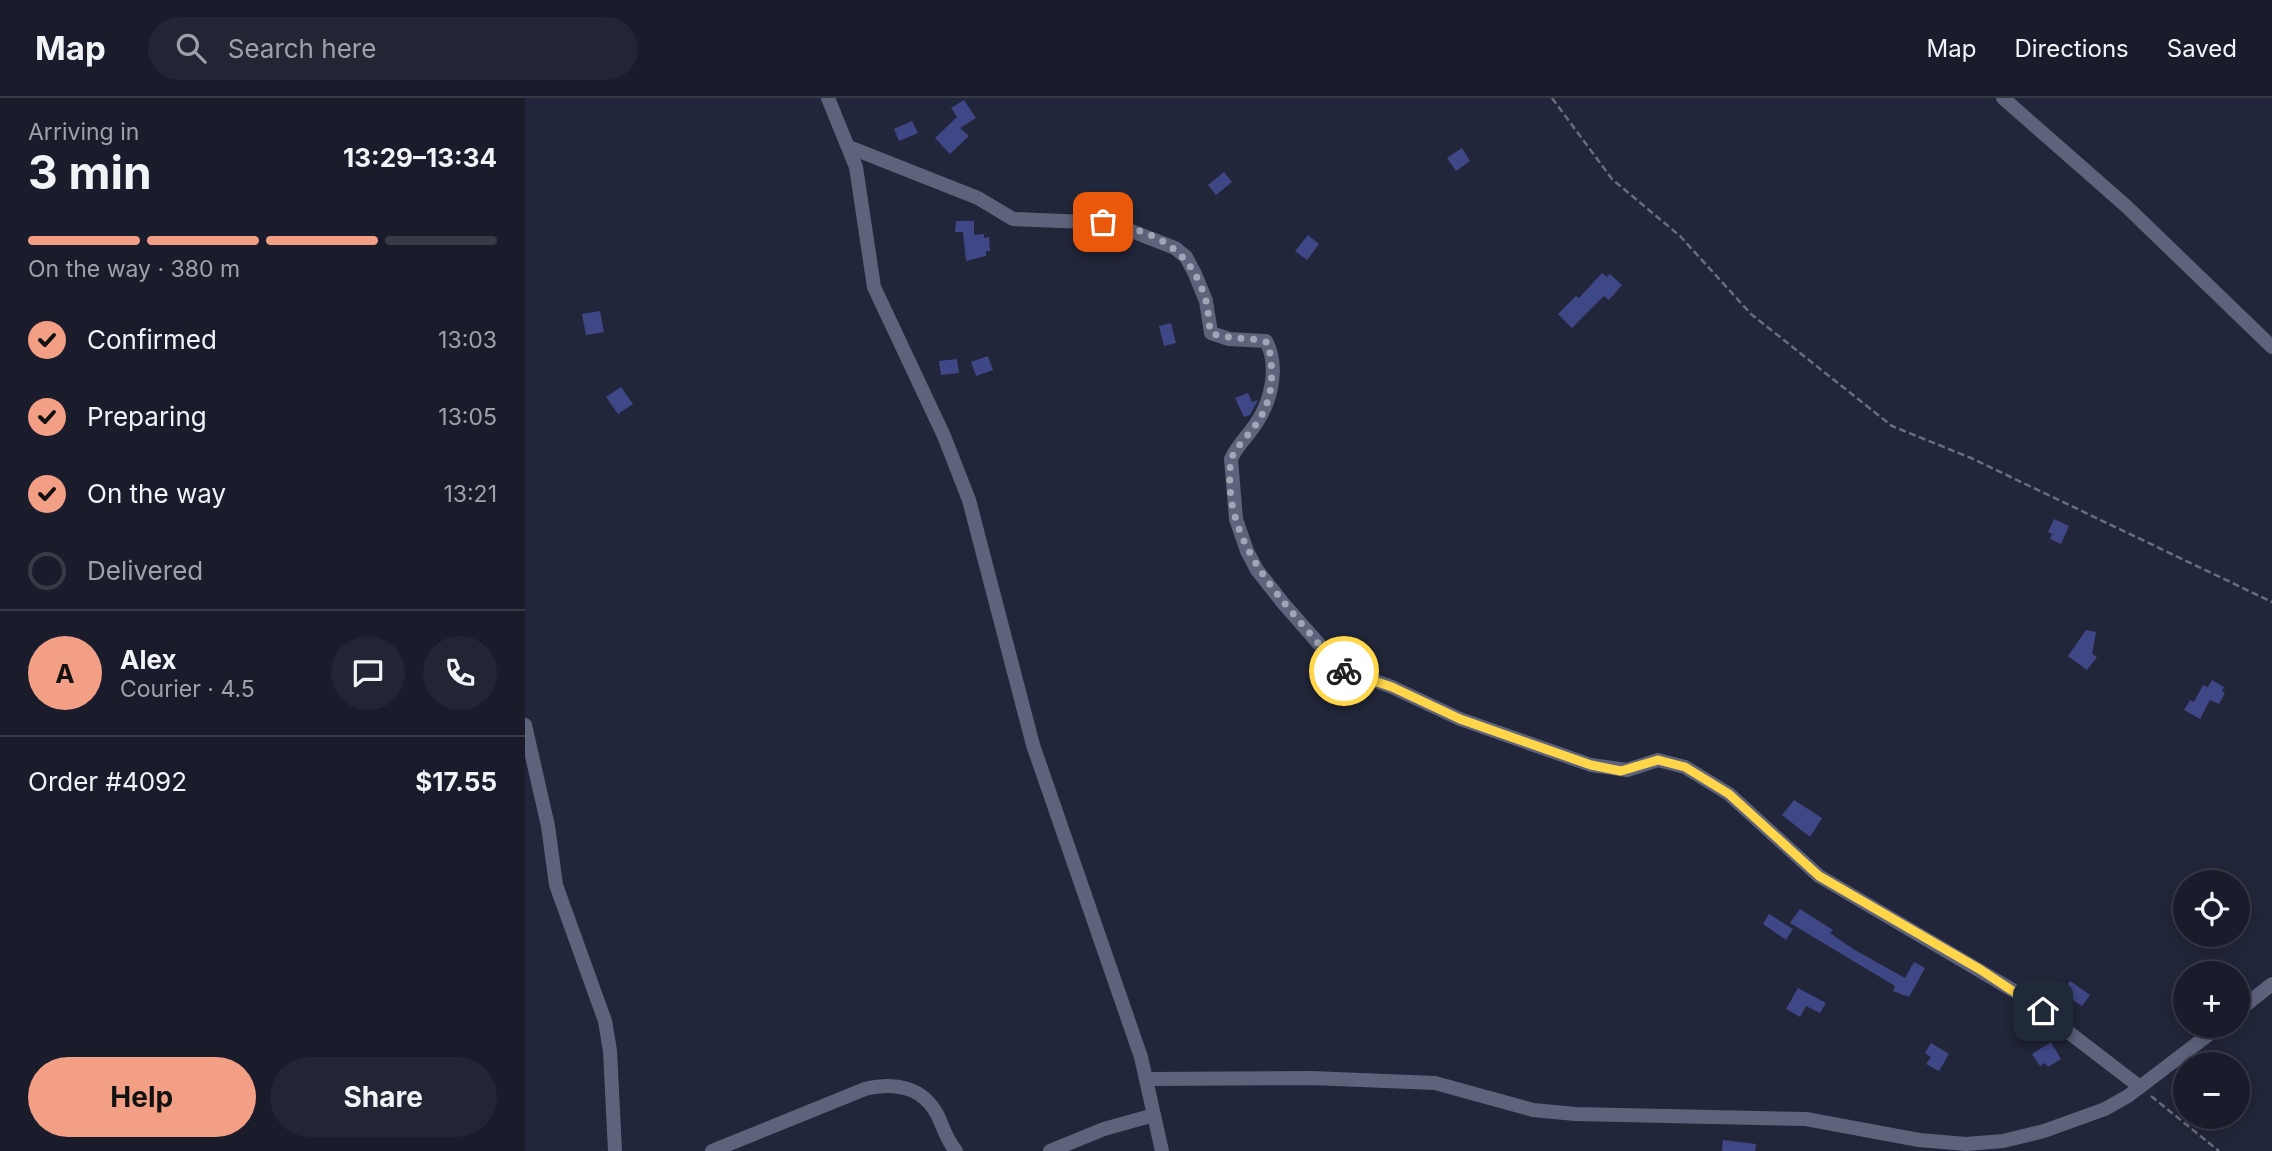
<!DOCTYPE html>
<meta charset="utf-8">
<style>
:root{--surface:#1a1c2c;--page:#232534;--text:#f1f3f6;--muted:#9fa1a9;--line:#383a48;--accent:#f39f85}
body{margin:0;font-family:Inter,sans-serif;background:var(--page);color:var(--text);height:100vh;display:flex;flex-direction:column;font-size:26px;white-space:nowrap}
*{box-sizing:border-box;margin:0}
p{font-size:23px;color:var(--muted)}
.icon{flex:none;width:38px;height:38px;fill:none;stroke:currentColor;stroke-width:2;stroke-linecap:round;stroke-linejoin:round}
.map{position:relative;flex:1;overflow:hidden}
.side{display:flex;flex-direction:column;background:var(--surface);width:525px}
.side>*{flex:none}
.tools{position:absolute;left:1648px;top:772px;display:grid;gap:14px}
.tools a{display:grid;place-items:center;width:77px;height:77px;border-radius:50%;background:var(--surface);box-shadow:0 4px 18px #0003,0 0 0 2px var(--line);font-size:35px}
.pin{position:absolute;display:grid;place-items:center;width:60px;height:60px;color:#fff;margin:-30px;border-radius:14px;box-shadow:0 4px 10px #0006}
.courier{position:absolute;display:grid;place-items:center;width:70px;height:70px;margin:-35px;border:5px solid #ffd54a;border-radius:50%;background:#fff;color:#222;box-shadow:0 2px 9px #0007}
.head em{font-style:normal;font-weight:700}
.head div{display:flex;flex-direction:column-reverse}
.head{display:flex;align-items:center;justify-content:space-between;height:119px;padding:0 28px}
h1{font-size:46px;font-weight:700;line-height:52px}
.bar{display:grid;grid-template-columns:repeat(4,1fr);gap:10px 7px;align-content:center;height:84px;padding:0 28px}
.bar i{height:9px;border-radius:5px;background:var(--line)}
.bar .active{background:var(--accent)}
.bar p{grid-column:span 4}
.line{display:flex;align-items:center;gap:18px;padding:0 28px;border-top:2px solid var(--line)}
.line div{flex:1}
.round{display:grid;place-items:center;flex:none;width:74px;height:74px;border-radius:37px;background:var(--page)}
ol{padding:0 28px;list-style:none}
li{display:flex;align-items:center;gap:21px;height:77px}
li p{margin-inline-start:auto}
li .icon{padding:7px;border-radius:50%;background:var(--accent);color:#111;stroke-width:4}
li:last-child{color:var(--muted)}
li i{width:38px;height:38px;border:4px solid var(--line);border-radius:50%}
.action{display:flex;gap:14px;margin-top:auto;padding:14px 28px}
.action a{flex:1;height:80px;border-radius:42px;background:var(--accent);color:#111;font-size:28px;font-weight:700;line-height:80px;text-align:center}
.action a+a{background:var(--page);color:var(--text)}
header{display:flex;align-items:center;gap:42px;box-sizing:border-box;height:98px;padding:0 35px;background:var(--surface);border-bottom:2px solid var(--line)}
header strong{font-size:33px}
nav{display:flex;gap:38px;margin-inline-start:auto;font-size:24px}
.search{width:490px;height:63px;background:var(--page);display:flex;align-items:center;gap:18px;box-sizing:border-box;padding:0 24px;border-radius:38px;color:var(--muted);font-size:26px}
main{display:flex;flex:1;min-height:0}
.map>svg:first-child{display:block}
.building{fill:#3f4786}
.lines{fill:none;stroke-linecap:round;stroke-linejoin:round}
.path{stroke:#696d7f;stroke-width:2.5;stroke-dasharray:7 3.5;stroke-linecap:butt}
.minor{stroke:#5e637c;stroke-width:14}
.done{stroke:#a1a5b5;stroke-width:7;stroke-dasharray:0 12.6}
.route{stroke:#ffd54a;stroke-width:9}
</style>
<header>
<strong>Map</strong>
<div class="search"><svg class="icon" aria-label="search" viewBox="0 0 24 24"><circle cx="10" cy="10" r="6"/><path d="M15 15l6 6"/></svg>Search here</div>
<nav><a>Map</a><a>Directions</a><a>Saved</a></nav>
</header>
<main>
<section class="side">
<div class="head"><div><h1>3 min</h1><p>Arriving in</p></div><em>13:29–13:34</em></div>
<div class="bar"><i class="active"></i><i class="active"></i><i class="active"></i><i></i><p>On the way · 380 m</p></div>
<ol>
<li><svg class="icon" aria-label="check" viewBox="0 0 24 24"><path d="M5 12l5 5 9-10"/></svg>Confirmed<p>13:03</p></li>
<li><svg class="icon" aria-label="check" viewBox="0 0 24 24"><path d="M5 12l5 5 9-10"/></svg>Preparing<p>13:05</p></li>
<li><svg class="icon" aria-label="check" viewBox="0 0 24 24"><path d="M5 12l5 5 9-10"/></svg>On the way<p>13:21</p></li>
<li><i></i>Delivered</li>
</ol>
<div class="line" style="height:126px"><b class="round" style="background:var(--accent);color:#111">A</b><div><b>Alex</b><p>Courier · 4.5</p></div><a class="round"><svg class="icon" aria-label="chat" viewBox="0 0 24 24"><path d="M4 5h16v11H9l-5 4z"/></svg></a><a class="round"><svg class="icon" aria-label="phone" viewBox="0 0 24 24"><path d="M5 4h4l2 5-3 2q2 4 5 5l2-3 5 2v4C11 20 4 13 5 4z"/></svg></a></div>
<div class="line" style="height:91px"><div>Order #4092</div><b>$17.55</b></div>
<div class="action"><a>Help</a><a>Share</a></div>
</section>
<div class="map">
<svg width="1747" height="1053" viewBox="0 0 1747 1053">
<rect width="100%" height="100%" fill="#22263a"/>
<g class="building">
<polygon points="439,2 451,20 435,30 444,38 425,56 410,40 432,19 426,10"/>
<polygon points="387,23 393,35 374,43 369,31"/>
<polygon points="937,50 945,63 931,73 922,60"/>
<polygon points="699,74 707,84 691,97 683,87"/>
<polygon points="431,123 449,123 449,137 459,136 459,140 464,139 465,153 461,153 461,158 441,163 438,134 430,134"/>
<polygon points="783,137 794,146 782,162 770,153"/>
<polygon points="1077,175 1082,179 1085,176 1097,187 1084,202 1079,198 1047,230 1033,216 1051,198 1054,200"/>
<polygon points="75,213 79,234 61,237 57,216"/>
<polygon points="646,225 651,245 639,248 634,228"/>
<polygon points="463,258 468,272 451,278 446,264"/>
<polygon points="432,261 434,275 416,277 414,263"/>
<polygon points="96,289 108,306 93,316 81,299"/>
<polygon points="723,295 727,304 733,302 725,317 719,319 710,300"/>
<polygon points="1529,421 1544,428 1536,446 1525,441 1527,436 1523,434"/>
<polygon points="1561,532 1571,534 1567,556 1572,559 1562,572 1543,558"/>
<polygon points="1687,582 1699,589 1697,593 1700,595 1694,606 1685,602 1675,621 1659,612 1665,602 1669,604 1678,587 1683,589"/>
<polygon points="1269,702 1297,720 1285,739 1257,717"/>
<polygon points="1275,811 1308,832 1305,835 1328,851 1380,880 1389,864 1400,870 1384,899 1368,893 1370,888 1265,825"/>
<polygon points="1244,816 1268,831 1261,842 1238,826"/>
<polygon points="1545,883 1565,897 1557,908 1537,895"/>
<polygon points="1273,890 1301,905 1295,915 1281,908 1275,919 1261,911"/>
<polygon points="1526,944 1536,961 1523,969 1520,965 1515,968 1507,956"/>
<polygon points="1406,945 1424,956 1414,973 1401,966 1406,959 1400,955"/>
<polygon points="1198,1042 1231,1046 1230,1053 1197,1053"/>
</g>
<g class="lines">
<g class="path">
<polyline points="1027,0 1087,81 1155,138 1226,216 1367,328 1446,360 1747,504"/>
<polyline points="1626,998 1694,1053"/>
</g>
<g class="minor">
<polyline points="303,0 331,69 349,189 419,338 444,402 508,647 616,959 637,1053"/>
<polyline points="1478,0 1601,108 1747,249"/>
<path d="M324 49 453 100 488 121 586 125 650 150 661 159 670 176 681 203 686 235 704 241 741 243C754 267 747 301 732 324 724 337 712 347 706 361L711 421 722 453 732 472 758 505 815 570 867 589 935 621 1066 667 1102 672 1133 662 1160 669 1204 696 1294 778 1491 894 1615 989"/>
<polyline points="0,627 23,728 31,787 80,923 85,953 90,1053"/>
<polyline points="1713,913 1747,886"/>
<polyline points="622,981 786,980 910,985 1008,1012 1050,1016 1281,1021 1394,1042 1441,1046 1478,1043 1519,1033 1580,1011 1603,998 1695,928"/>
<path d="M187 1053 340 991C369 984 398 988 413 1018 418 1029 422 1043 431 1053"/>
<polyline points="525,1053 579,1031 629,1017"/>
</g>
</g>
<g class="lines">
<path class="done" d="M578 124C630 133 666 150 681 203 684 213 683 225 686 235 702 242 735 239 743 245 749 273 749 300 732 325 724 337 712 347 706 361 695 446 759 502 807 562L819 573"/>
<polyline class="route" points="819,573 867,589 935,621 1066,667 1096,673 1133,662 1160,669 1204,696 1294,778 1456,872 1518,913"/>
</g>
</svg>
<div class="tools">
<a><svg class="icon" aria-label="locate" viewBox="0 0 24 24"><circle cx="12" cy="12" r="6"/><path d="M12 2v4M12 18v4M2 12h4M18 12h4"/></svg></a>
<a>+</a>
<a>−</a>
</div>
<div class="pin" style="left:578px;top:124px;background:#ea580c"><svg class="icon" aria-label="bag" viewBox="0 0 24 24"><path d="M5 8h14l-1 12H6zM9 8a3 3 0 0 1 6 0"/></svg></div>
<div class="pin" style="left:1518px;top:913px;background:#1f2937"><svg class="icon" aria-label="home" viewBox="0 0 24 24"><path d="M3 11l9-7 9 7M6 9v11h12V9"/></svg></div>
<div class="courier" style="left:819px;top:573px"><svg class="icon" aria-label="bike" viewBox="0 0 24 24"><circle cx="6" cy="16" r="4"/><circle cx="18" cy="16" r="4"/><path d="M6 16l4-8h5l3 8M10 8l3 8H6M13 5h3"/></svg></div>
</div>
</main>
